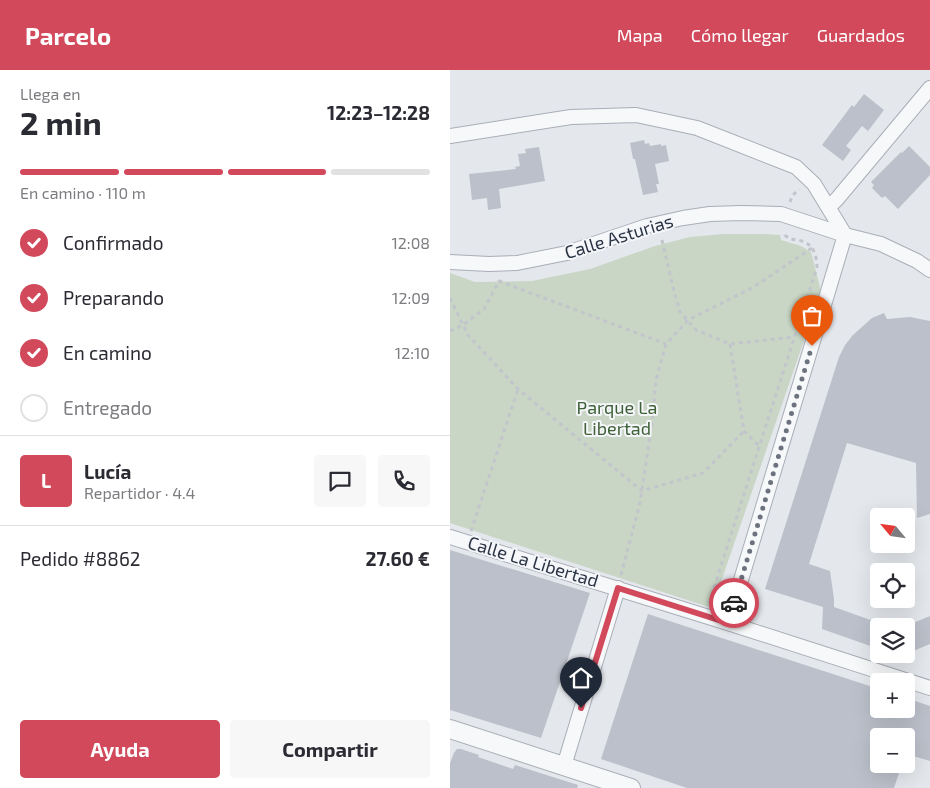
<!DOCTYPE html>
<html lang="es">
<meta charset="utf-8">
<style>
:root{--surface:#fff;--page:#f7f7f7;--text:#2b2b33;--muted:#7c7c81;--line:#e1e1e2;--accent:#d1495b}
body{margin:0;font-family:"Exo 2",sans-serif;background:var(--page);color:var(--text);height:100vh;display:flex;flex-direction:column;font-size:19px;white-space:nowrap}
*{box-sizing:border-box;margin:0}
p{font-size:16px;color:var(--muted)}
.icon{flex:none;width:28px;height:28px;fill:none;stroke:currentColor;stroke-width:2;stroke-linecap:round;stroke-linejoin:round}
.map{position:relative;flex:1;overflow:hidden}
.side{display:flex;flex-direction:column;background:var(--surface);width:450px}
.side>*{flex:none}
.needle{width:32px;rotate:299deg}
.tools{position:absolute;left:420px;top:438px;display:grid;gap:10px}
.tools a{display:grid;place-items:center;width:45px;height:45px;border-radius:5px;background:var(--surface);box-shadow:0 5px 20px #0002;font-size:25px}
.pin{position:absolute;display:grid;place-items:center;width:42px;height:42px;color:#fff;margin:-51px -21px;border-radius:50% 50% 50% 0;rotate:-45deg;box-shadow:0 0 5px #0007}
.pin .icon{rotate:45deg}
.courier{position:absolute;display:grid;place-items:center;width:50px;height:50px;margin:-25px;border:4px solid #d1495b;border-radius:50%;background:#fff;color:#222;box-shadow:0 1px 6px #0007}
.overview em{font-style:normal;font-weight:700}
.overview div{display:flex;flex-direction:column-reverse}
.overview{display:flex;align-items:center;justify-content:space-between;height:85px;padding:0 20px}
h1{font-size:32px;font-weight:700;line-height:38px}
.bar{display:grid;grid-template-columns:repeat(4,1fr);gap:8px 5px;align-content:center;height:60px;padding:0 20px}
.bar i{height:6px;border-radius:4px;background:var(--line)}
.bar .on{background:var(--accent)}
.bar p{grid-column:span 4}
.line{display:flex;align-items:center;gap:12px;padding:0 20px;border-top:1px solid var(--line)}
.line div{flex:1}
.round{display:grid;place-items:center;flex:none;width:52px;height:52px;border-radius:5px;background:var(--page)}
ol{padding:0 20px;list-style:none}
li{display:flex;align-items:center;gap:15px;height:55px}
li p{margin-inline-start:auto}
li .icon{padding:5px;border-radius:50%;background:var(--accent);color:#fff;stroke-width:4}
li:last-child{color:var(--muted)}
li i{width:28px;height:28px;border:2px solid var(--line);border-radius:50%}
.button{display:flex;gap:10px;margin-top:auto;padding:10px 20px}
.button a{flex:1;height:58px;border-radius:5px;background:var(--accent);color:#fff;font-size:20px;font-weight:700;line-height:58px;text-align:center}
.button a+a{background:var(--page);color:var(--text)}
header{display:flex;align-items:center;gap:30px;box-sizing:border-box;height:70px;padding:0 25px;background:var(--accent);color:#fff}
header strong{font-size:24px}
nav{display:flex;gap:28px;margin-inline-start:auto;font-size:18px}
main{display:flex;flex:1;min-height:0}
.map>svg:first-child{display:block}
.green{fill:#c9d6c5}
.building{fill:#bbc0ca}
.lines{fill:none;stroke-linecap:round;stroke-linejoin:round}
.minor-casing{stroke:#a9aeb7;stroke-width:16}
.tertiary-casing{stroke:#a9aeb7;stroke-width:20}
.path{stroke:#c2c5cb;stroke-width:3;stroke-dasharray:4 4;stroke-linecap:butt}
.minor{stroke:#f7f8fa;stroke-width:14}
.tertiary{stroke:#f7f8fa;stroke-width:18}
.done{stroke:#6c737f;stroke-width:5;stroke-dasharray:0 9}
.route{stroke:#d1495b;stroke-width:6}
.labels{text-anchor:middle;stroke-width:4;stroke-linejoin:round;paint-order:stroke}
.street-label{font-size:18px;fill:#2b3445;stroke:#f4f6f9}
.park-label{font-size:18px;fill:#3f6138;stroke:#f4f6f9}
</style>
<header>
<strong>Parcelo</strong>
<nav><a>Mapa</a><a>Cómo llegar</a><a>Guardados</a></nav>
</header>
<main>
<section class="side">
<div class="overview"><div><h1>2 min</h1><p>Llega en</p></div><em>12:23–12:28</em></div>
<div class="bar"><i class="on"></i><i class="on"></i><i class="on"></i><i></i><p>En camino · 110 m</p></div>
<ol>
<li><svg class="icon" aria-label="check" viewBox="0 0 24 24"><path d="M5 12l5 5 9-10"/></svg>Confirmado<p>12:08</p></li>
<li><svg class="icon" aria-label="check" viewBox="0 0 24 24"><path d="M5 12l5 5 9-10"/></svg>Preparando<p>12:09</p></li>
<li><svg class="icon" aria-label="check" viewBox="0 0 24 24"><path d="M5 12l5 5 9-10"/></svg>En camino<p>12:10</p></li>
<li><i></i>Entregado</li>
</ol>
<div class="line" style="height:90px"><b class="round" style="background:var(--accent);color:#fff">L</b><div><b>Lucía</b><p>Repartidor · 4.4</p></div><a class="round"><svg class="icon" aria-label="chat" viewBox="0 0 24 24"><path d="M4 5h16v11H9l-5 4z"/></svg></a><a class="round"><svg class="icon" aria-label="phone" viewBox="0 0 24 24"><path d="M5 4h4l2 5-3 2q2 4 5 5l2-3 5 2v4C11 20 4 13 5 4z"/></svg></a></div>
<div class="line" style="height:65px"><div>Pedido #8862</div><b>27.60 €</b></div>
<div class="button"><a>Ayuda</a><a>Compartir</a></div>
</section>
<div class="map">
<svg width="480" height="718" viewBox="0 0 480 718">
<rect width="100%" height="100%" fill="#e4e7ec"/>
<polygon class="green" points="274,164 314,164 330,165 331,170 351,176 361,182 371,221 262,538 0,453 0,203 25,212 82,211 140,199 205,176 240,167"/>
<g class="building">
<polygon points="414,24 434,40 418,61 412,56 396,76 401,80 393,91 372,75 402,35 404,37"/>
<polygon points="194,70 195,74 199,73 200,76 211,74 211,76 216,75 219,91 205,94 209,114 206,114 208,122 193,125 185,89 183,89 180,73"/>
<polygon points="459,76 480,97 480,105 448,139 435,126 432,128 422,118 424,115 421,112 451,82 452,83"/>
<polygon points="89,77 95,111 49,119 51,138 38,140 37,128 22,130 19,104 66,99 65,97 70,96 68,84 76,83 75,79"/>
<polygon points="434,243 437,249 460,247 480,251 480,444 467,448 466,393 397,373 359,494 380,501 384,529 384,537 429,553 429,579 372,559 373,537 315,519 389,287 395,275 403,265 422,248"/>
<polygon points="0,480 140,523 91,668 0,640"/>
<polygon points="198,544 429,619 429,639 456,639 456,628 480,636 480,691 456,684 456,666 429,666 429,694 452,694 444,718 237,718 151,689"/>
<polygon points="480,546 480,574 456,584 456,556"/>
<polygon points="7,679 11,679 29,685 28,687 63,699 65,695 128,715 127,718 0,718 0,693 4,683"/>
</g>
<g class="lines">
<g class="minor-casing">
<g id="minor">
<polyline points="0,66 121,47 186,45 247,58 346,97 364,114 395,165"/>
<polyline points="379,137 387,129 480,18"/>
<polyline points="0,192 39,194 67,193 117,183 197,156 233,148 260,144 291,143 331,144 395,165 431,174 467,191 480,200"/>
<polyline points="0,467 278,553 480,618"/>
<polyline points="278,553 395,165"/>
<polyline points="114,696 168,518"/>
</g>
</g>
<g class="tertiary-casing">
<polyline id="tertiary" points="0,659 181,718"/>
</g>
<g class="path">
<polyline points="340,132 342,126 349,119"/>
<polyline points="212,170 224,221 230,242 246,260 280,274 344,267"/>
<polyline points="0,228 18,265 68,319 192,421 253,403 294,361"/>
<polyline points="0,261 13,255 34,239 49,211 216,274"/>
<polyline points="280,274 294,361 309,376"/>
<polyline points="21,461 68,319"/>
<polyline points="171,505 190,433 202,353 206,310 216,274 238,250 302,218 362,178"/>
<path d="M259 533 367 197C366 177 359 170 339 169L335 165V161"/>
</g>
<use href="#minor" class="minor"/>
<use href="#tertiary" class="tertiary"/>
</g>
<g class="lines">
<polyline class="done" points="284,533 362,276"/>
<polyline class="route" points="131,638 168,518 278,553 284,533"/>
</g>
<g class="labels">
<g class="street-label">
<text transform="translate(169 167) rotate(-17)" y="6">Calle Asturias</text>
<text transform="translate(83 492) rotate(17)" y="6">Calle La Libertad</text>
</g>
<g class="park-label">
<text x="167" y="344">Parque La<tspan x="167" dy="21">Libertad</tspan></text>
</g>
</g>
</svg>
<div class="tools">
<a><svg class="needle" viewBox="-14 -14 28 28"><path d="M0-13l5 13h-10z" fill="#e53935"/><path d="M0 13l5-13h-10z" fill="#7c7c81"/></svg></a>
<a><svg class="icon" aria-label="locate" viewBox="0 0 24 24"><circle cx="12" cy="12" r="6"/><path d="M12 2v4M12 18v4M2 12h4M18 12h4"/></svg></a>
<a><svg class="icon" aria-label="layers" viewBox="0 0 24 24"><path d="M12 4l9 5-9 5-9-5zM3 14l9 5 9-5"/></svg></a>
<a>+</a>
<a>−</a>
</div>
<div class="pin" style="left:362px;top:276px;background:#ea580c"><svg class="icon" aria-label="bag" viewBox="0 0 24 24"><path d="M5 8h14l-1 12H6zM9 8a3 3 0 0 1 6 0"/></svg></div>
<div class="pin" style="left:131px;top:638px;background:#1f2937"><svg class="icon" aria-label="home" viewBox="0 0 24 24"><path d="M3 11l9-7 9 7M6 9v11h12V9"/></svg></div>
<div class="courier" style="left:284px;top:533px"><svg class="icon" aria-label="car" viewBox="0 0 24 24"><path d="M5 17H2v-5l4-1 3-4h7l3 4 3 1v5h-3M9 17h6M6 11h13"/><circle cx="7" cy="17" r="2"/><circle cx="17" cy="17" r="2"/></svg></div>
</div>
</main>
